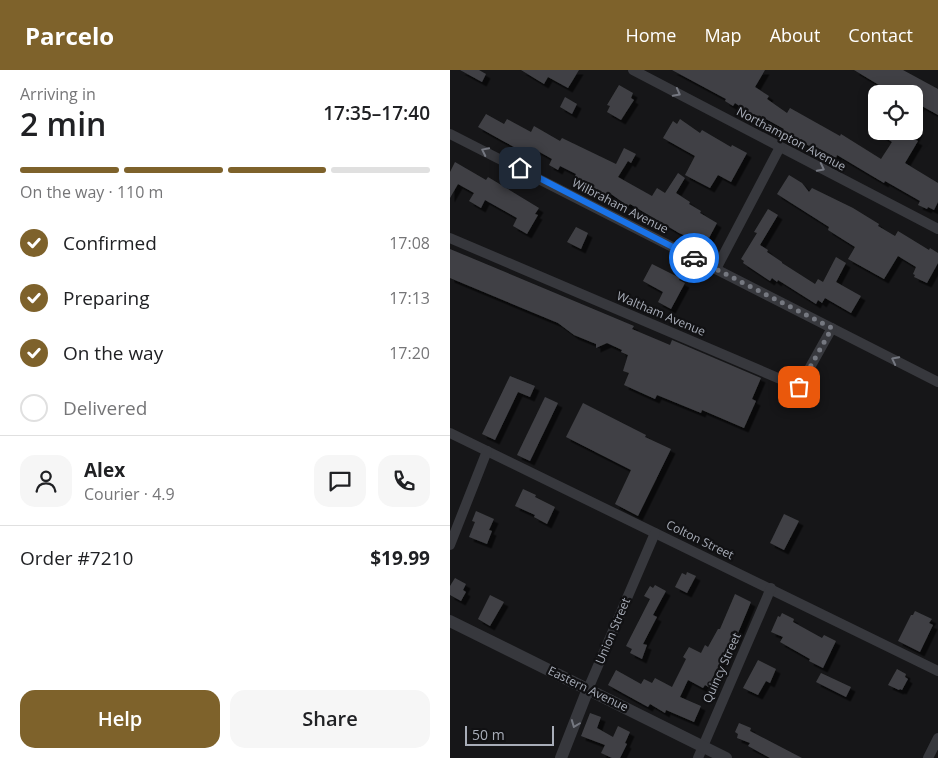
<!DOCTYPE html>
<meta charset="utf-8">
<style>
:root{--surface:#fff;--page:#f6f6f6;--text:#202124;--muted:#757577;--line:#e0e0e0;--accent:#7e622b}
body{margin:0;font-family:"Open Sans",sans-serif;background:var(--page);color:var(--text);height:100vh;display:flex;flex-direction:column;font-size:19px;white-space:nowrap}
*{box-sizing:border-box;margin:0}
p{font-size:16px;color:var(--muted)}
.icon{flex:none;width:28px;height:28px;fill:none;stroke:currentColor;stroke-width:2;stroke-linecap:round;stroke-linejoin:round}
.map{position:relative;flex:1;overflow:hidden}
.details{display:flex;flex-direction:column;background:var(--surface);width:450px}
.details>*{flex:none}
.controls{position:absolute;left:418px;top:15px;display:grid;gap:10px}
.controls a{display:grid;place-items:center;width:55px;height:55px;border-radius:10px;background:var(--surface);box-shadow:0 2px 12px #0003;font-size:25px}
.scale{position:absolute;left:15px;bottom:12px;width:89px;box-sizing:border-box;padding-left:5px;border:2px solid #a8adb8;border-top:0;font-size:14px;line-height:18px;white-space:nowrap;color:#a8adb8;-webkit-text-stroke:4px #111113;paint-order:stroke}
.pin{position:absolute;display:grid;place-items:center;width:42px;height:42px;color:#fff;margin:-21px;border-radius:10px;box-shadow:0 2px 8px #0006}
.courier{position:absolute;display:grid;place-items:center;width:50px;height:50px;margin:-25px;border:4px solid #1a73e8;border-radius:50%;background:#fff;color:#222;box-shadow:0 1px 6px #0007}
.headline em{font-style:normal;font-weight:600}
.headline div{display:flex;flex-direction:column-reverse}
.headline{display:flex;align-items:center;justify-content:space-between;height:85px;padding:0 20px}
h1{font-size:32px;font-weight:600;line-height:38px}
.bar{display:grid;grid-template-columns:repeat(4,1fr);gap:8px 5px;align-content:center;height:60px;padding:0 20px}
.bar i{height:6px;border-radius:4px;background:var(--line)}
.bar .selected{background:var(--accent)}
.bar p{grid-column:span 4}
.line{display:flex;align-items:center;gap:12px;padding:0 20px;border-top:1px solid var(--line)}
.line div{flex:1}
.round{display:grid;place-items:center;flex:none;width:52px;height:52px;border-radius:15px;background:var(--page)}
ol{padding:0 20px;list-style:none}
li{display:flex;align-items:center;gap:15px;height:55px}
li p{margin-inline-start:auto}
li .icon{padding:5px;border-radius:50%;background:var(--accent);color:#fff;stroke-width:4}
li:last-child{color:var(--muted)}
li i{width:28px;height:28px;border:2px solid var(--line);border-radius:50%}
.cta{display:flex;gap:10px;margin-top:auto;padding:10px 20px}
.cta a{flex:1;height:58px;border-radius:15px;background:var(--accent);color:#fff;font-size:20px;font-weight:600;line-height:58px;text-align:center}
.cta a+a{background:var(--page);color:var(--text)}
header{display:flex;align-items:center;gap:30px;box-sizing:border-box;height:70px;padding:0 25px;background:var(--accent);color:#fff}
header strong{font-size:24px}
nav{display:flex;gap:28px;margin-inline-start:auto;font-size:18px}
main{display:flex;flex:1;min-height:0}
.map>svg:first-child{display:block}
.building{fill:#404145;filter:url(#shadow)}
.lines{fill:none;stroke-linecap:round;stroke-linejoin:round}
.minor{stroke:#37383d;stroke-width:10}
.tertiary{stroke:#37383d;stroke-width:12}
.oneway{stroke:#757881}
.done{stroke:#757880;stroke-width:5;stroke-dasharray:0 9}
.route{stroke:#1a73e8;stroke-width:6}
.labels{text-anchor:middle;stroke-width:4.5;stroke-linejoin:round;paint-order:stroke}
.street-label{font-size:12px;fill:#a8adb8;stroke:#111113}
</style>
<header>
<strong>Parcelo</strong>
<nav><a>Home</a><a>Map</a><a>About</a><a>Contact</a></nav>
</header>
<main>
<section class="details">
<div class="headline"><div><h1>2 min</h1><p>Arriving in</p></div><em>17:35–17:40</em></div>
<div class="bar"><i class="selected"></i><i class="selected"></i><i class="selected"></i><i></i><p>On the way · 110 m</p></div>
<ol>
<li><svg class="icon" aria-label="check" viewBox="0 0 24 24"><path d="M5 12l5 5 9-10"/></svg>Confirmed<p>17:08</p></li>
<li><svg class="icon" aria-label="check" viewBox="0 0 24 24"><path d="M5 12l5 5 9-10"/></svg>Preparing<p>17:13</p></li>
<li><svg class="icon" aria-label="check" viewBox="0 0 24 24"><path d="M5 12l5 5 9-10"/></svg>On the way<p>17:20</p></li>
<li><i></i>Delivered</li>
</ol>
<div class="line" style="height:90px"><a class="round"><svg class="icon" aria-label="person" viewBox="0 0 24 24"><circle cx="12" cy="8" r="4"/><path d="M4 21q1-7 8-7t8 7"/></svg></a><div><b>Alex</b><p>Courier · 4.9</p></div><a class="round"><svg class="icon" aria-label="chat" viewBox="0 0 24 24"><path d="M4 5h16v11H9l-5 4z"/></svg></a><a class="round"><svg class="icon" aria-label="phone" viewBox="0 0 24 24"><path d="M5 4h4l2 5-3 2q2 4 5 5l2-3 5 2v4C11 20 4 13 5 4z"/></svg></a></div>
<div class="line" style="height:65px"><div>Order #7210</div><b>$19.99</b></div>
<div class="cta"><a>Help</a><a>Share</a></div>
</section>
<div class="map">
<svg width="488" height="688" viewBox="0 0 488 688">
<defs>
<filter id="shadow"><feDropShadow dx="4.5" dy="4.5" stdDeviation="0" flood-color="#0009"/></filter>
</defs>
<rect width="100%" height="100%" fill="#161618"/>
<g class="building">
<polygon points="10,0 29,0 36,4 32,12"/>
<polygon points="71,0 129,0 118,18 98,7 94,14"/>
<polygon points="222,0 315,0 305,17 319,26 317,29 337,43 340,38 390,66 391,64 431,89 442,72 425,61 468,61 464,69 468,71 455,93 488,113 488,132 484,140 478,137 477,139 468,135 470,131 435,111 434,113 387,85 386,88 364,76 363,78 343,67 333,61 334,59 316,49 313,52 285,33 283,36 275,31 276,29"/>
<polygon points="404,0 453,0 488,19 488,45 470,35 464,47 464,24 444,24"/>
<polygon points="169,15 183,23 181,28 184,30 171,50 157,42 160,36 157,35"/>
<polygon points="115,27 127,34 122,44 110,37"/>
<polygon points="36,44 54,54 57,49 81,62 84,56 110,71 112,68 166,94 174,78 186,84 181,93 178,91 168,107 202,126 207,118 215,123 228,103 235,108 226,123 240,132 239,134 251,141 250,143 267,153 259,168 258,167 254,174 229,163 180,134 178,136 161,124 159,127 133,111 124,108 126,104 110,96 108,100 99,95 102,89 86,80 82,87 53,71 28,57"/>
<polygon points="230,49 250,63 252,60 281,77 282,75 297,83 281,112 268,105 260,118 235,105 245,86 213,68 223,51 227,54"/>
<polygon points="5,92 36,110 38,107 89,138 85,144 88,145 77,164 63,156 67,148 35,130 31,138 19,131 24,123 8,114 0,128 0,102"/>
<polygon points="339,105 352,113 359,122 362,118 403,138 429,154 428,156 445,166 448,161 479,180 480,178 488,183 488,193 477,213 464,207 465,205 463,204 466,197 448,186 434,209 398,189 405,177 378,160 379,157 327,124"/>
<polygon points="318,139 328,145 310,175 318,180 317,182 332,192 332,193 365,214 368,209 373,212 386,187 396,193 386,212 411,226 401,243 375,228 372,233 368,230 366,234 328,210 327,212 322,208 320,211 293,193 294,191 291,189 307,163 304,162"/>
<polygon points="126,157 138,163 131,179 117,172"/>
<polygon points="0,179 184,256 182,259 220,275 222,270 311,308 302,329 306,331 294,358 252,340 251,343 207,325 205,329 174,315 179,303 173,301 178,285 171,282 172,280 157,273 146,278 146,274 124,265 108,253 0,208"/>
<polygon points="202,194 230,208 229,210 235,213 221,239 208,232 213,222 193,211"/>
<polygon points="60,306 85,316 80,327 68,322 45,370 32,364"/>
<polygon points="95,327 108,333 80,391 67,385"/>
<polygon points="133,333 196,365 195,367 221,379 188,446 165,434 181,400 116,367"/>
<polygon points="73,419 86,425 85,427 105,437 97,454 84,447 85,445 65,436"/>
<polygon points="26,441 44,449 39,460 42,461 37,474 19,467 25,452 22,451"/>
<polygon points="334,444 349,451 334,480 320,473"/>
<polygon points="237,502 246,506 237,523 225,517 232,503 236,505"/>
<polygon points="5,508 16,514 13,520 16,522 11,531 0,525 0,516"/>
<polygon points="205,515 216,521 203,545 207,547 193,574 197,575 192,589 180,583 182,579 176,576 200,529 194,526 200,516 203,518"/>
<polygon points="285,524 301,532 286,568 281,577 279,577 263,607 265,608 260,618 255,615 253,618 238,610 230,627 251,636 244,652 216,640 215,643 200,634 198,637 158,615 166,600 191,614 194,609 202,613 205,608 222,617 236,589 233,587 239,577 251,583 255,575 258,577 268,559 270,559"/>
<polygon points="40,525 54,532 40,556 28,549"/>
<polygon points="465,541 482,549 479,553 483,555 470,582 448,571 461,545 463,545"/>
<polygon points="332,543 344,549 343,552 372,568 374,565 386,571 373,598 359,591 360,589 330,572 333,567 321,562 328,546 330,547"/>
<polygon points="308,590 326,599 320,613 316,611 308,625 293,618"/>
<polygon points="447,599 456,604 455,607 458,609 452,620 450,619 449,620 438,615"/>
<polygon points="371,603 401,617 396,627 366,612"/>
<polygon points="140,643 151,647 147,658 163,667 168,656 180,662 175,673 177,674 170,688 162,688 151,683 155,675 131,666"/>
<polygon points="289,653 301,658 300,661 352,688 320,688 298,676 300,673 287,668 288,664 285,662"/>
</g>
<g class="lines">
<g class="minor">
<polyline points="183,0 488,159"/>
<polyline points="0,64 488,312"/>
<polyline points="0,168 349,317 382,258"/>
<polyline points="266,199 330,77"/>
<polyline points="0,363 488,601"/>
<polyline points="0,475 37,381"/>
<polyline points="138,619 205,463"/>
<polyline points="248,688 321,518"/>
<polyline points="478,688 488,668"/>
</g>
<g class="tertiary">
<polyline points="0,551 276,688"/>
<polyline points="111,688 138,619"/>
</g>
</g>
<defs><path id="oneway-chevron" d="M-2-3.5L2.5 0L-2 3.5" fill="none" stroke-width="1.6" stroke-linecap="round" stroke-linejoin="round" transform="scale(1.25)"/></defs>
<g class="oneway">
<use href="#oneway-chevron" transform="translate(227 23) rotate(28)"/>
<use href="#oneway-chevron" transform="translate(35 81) rotate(-154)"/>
<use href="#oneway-chevron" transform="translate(371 98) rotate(27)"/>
<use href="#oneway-chevron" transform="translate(445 290) rotate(-153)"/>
<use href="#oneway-chevron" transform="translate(125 654) rotate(111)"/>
</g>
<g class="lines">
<polyline class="done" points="244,188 382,258 349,317"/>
<polyline class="route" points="70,98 244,188"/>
</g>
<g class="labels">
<g class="street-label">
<text transform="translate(341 69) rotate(28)" y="4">Northampton Avenue</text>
<text transform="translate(170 136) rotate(27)" y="4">Wilbraham Avenue</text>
<text transform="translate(211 244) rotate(23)" y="4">Waltham Avenue</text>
<text transform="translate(250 470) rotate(26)" y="4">Colton Street</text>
<text transform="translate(163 561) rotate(-67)" y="4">Union Street</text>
<text transform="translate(272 598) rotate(-66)" y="4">Quincy Street</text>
<text transform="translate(138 619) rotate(26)" y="4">Eastern Avenue</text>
</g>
</g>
</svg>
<div class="controls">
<a><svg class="icon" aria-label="locate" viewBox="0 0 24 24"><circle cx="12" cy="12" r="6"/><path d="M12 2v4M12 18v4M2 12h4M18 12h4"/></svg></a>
</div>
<div class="scale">50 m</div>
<div class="pin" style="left:349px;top:317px;background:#ea580c"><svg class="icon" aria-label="bag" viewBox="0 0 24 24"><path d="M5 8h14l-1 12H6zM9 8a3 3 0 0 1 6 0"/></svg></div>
<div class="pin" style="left:70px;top:98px;background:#1f2937"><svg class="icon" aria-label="home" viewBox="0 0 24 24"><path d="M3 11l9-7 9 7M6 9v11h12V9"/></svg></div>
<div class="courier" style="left:244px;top:188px"><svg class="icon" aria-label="car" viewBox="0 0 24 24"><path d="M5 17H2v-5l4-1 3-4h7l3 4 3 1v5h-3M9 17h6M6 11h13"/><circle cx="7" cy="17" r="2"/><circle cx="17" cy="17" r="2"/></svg></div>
</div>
</main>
